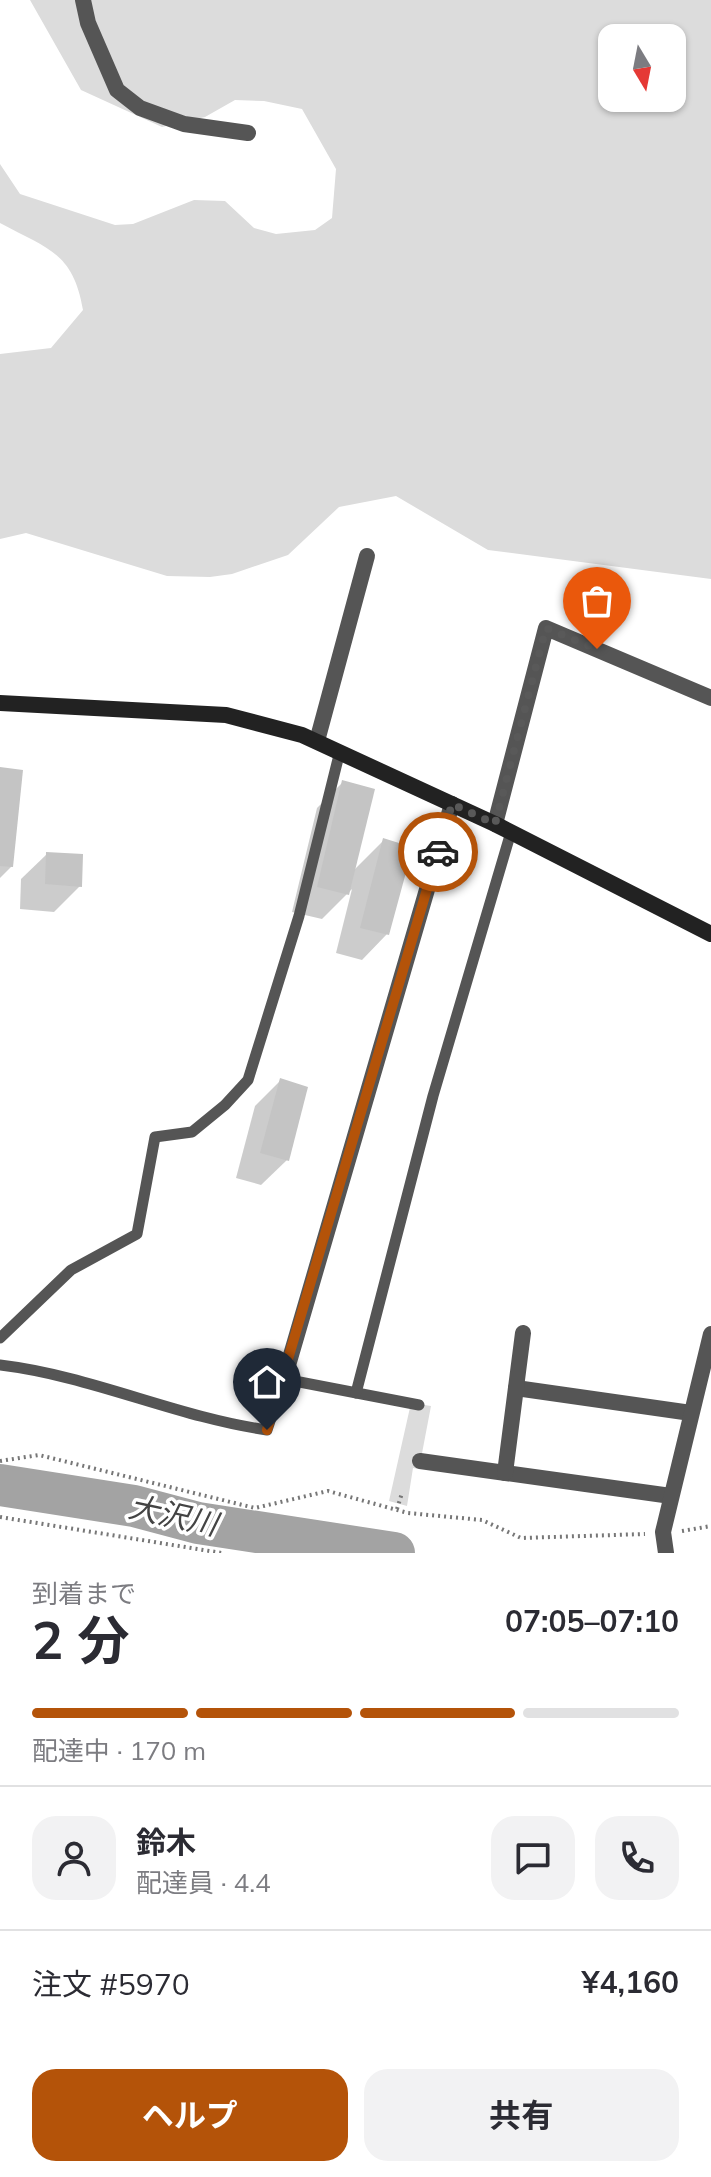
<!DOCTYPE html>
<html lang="ja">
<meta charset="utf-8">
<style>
:root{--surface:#fff;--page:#f2f2f3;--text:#2b2b33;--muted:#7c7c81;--line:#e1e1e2;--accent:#b45309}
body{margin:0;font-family:Mulish,"Noto Sans JP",sans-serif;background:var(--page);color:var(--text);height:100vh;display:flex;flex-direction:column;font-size:30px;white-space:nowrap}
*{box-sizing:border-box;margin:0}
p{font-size:26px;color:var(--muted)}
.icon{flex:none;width:44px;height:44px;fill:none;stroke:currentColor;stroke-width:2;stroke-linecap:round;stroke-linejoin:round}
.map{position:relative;height:1553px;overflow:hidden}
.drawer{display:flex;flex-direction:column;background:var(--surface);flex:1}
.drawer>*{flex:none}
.needle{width:52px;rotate:170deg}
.controls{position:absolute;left:598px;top:24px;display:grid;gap:16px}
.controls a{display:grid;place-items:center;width:88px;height:88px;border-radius:16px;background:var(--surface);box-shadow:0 2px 6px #0004;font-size:40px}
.pin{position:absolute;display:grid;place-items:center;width:68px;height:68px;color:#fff;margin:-82px -34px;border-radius:50% 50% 50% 0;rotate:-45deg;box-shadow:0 0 8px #0007}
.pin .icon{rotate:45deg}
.courier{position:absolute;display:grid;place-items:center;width:80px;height:80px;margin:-40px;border:6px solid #b45309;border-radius:50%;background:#fff;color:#222;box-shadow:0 2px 10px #0007}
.summary em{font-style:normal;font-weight:700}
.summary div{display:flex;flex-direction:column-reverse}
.summary{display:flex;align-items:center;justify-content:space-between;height:136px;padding:0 32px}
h1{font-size:52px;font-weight:700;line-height:60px}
.bar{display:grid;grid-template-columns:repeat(4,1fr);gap:12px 8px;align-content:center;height:96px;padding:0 32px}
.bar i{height:10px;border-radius:6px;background:var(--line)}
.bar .selected{background:var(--accent)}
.bar p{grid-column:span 4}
.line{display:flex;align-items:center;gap:20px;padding:0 32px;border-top:2px solid var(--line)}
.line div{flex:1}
.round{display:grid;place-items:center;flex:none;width:84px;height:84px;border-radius:24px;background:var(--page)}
.cta{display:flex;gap:16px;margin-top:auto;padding:16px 32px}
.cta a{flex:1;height:92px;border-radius:24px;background:var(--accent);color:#fff;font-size:32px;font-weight:700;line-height:92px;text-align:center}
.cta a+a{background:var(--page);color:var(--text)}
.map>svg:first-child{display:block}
.green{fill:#dcdcdc;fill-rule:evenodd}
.shadow{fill:#0003}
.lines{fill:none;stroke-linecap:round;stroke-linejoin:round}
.river{stroke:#a3a3a3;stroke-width:42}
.building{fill:#c4c4c4}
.path{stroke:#777;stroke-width:4;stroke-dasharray:2 4;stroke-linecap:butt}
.lane{stroke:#555;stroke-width:11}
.street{stroke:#555;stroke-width:16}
.secondary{stroke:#222;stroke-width:16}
.done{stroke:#595959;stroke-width:8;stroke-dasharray:0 14.4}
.route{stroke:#b45309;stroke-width:10}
.labels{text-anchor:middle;stroke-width:7;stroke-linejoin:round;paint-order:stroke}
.water-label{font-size:30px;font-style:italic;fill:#444;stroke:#fff}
</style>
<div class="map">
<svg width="711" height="1553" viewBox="0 0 711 1553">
<rect width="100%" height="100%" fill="#fff"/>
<g class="green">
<path d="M30 0H711V579L488 550 396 496 339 507 288 555 232 574 210 577 167 576 26 533 0 539V354L51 348 83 310C73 252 48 249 0 223V164L20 194 115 225 133 224 194 200 225 201 254 228 276 234 315 230 332 218 336 169 302 109 264 101 235 100 205 117 162 127 81 90ZM612 38H672V98H612Z"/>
<polygon points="411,1403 431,1406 419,1469 413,1468 407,1506 389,1501"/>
</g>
<g class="shadow">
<polygon points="0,769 12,866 0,878"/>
<polygon points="343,782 353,871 383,841 398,844 410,839 414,866 402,878 387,934 362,960 336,953 352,889 322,919 292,912 317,808"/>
<polygon points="47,854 80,886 54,912 20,909 21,879"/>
<polygon points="281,1080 287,1160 261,1185 236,1178 255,1106"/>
</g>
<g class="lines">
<polyline class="river" points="0,1485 134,1506 198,1523 394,1553"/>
</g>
<g class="building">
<polygon points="0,767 23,770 13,867 0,866"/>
<polygon points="342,780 375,789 349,895 317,887"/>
<polygon points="409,837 423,840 416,867 408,865 389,935 360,928 383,838 399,843 400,839 408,841"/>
<polygon points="46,852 83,854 82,887 45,884"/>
<polygon points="280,1078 308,1087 289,1161 260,1153"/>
</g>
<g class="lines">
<g class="path">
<polyline points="0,1461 39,1455 255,1508 328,1491 408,1513 482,1520 521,1538 645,1534"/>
<polyline points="397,1509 402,1493"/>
<polyline points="0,1517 222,1553"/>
<polyline points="682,1531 711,1526"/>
</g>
<g class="lane">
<polyline points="0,1338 71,1270 137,1234 155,1137 192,1132 225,1105 248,1080 299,916 340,751"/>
<path d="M0 1365C92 1376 176 1417 267 1430L284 1379 419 1405"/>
<polyline points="356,1393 433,1096 511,832"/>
</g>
<g class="street">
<polyline points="83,0 88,23 117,90 140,108 184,124 248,133"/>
<polyline points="317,741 367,556"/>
<polyline points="495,824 546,628 711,698"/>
<polyline points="284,1379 452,804"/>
<polyline points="516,1388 691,1413"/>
<polyline points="420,1461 671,1496"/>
<polyline points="505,1473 523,1333"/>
<polyline points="666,1553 663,1532 711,1334"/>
</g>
<polyline class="secondary" points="0,703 226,715 302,735 495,824 711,934"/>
</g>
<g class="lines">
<polyline class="done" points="438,852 452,804 495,824 546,628 597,649"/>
<polyline class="route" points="267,1430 438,852"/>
</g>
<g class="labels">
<g class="water-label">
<text transform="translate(173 1516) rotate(12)" y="10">大沢川</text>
</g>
</g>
</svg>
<div class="controls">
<a><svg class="needle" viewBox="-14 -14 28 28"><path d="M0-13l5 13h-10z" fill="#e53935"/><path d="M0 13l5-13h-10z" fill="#7c7c81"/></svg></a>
</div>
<div class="pin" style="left:597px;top:649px;background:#ea580c"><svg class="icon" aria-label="bag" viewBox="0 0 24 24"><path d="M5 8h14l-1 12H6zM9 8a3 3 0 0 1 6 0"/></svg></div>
<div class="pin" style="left:267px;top:1430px;background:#1f2937"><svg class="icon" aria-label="home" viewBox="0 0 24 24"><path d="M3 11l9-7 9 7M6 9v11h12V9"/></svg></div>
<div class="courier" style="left:438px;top:852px"><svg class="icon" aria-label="car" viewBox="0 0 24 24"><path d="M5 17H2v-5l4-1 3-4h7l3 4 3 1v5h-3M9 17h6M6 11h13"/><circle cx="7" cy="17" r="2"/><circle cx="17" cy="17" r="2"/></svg></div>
</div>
<section class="drawer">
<div class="summary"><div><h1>2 分</h1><p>到着まで</p></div><em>07:05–07:10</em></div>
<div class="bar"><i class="selected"></i><i class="selected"></i><i class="selected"></i><i></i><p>配達中 · 170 m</p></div>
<div class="line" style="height:144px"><a class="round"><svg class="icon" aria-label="person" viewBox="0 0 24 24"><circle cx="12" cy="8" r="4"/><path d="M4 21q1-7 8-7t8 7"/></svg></a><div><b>鈴木</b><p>配達員 · 4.4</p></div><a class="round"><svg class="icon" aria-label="chat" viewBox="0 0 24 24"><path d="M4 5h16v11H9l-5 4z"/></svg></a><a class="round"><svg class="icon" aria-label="phone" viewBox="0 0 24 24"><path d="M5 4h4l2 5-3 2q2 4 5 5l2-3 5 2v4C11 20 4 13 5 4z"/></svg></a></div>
<div class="line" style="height:104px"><div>注文 #5970</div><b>¥4,160</b></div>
<div class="cta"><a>ヘルプ</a><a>共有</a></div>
</section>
